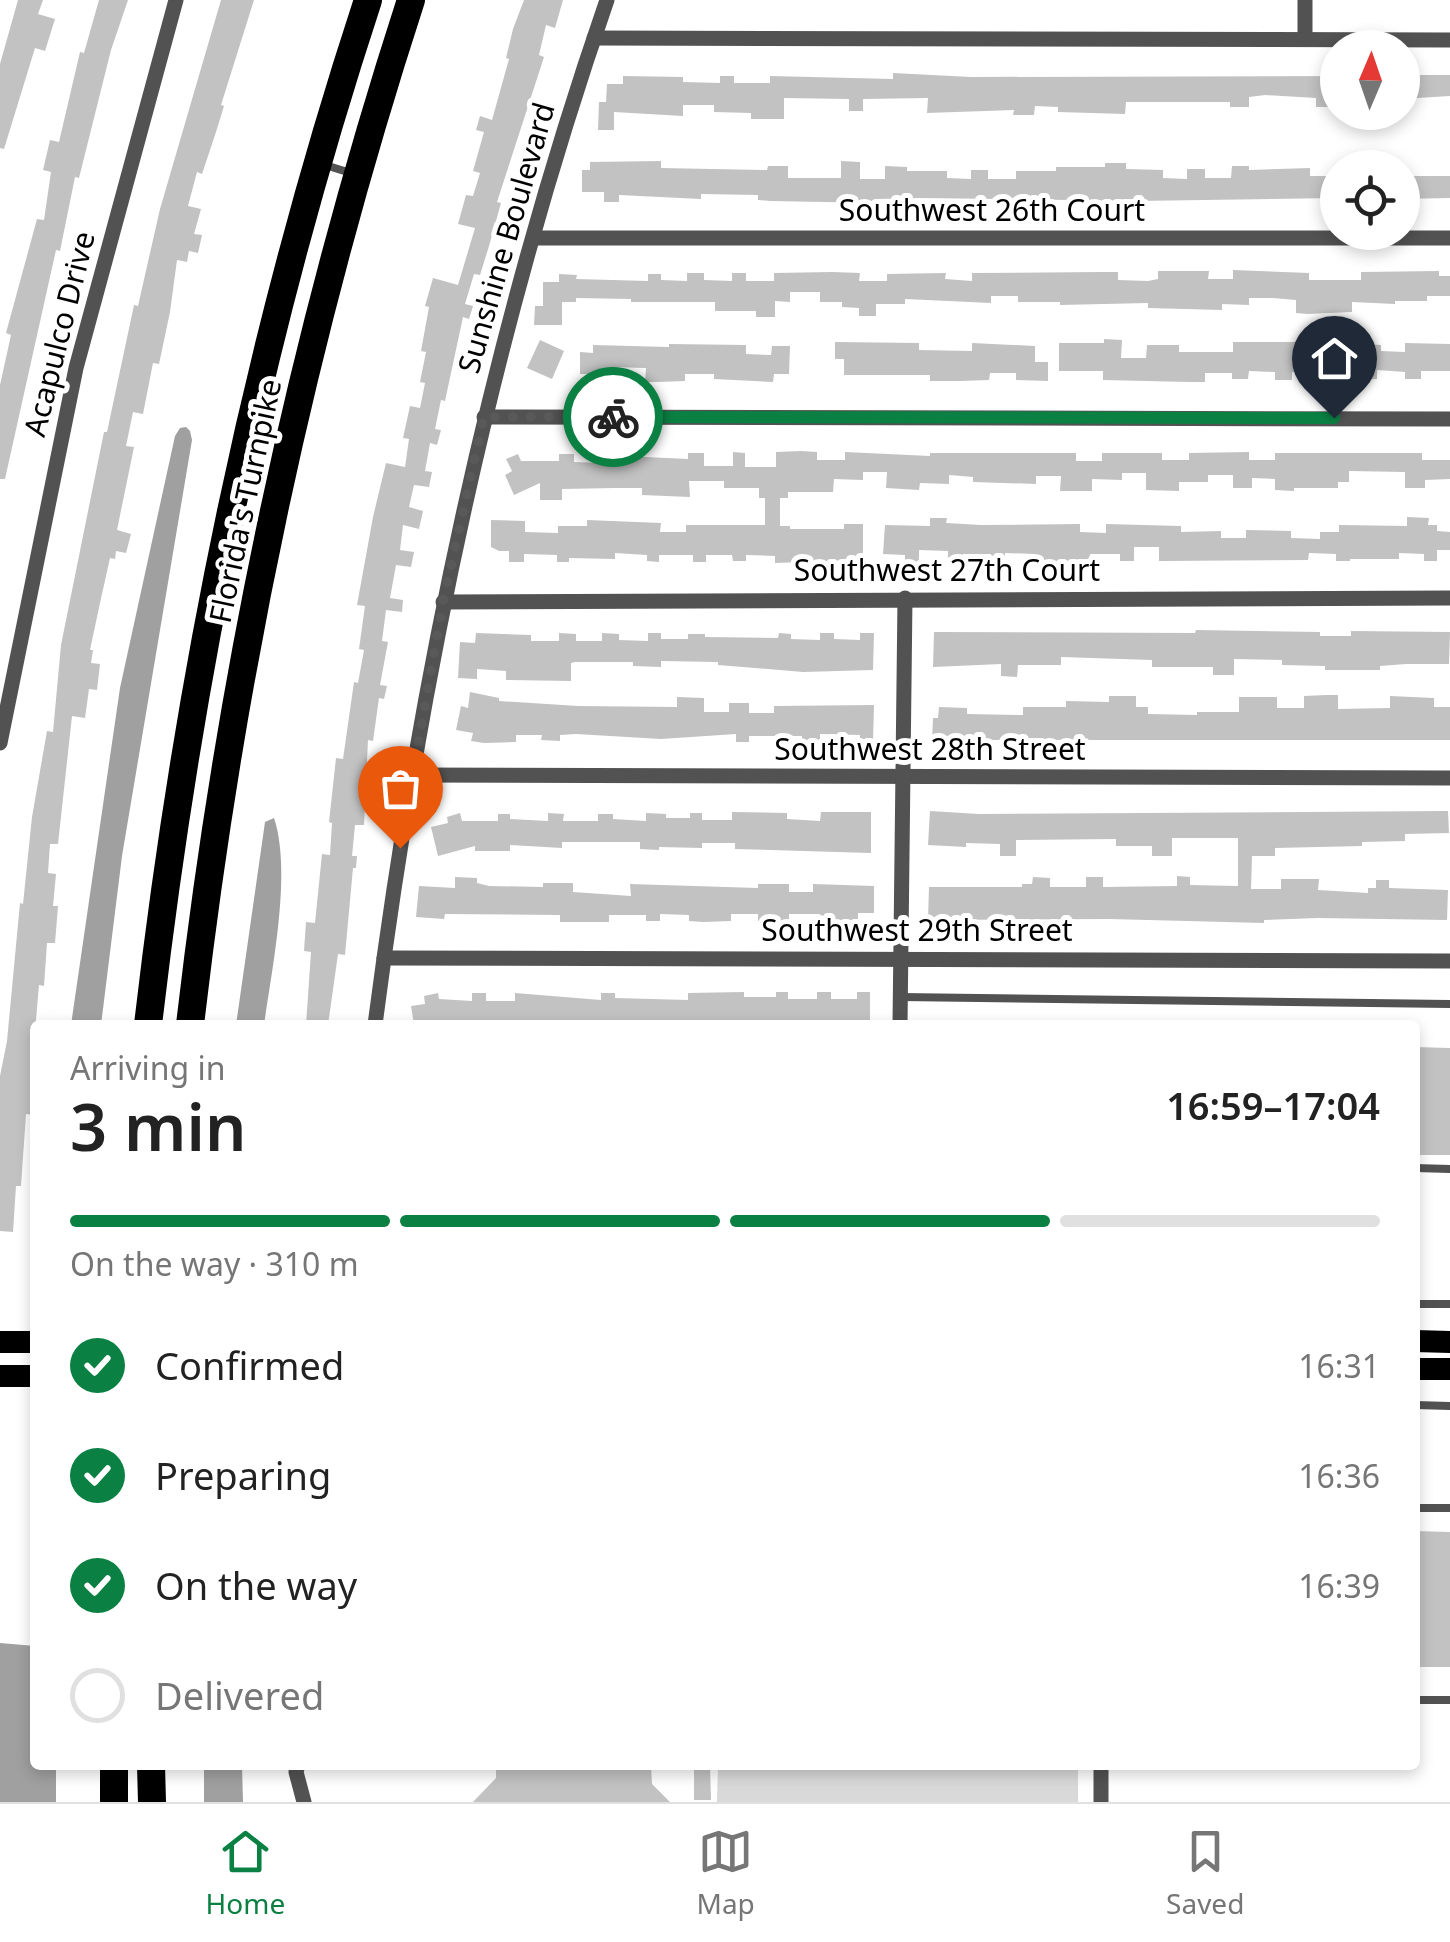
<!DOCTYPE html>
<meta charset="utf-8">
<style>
:root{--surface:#fff;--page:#f6f6f6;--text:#222;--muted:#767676;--line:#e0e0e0;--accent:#0b8043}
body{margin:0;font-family:"Noto Sans",sans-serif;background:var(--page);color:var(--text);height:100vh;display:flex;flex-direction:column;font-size:38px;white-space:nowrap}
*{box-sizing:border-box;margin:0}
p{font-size:32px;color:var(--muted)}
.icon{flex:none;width:55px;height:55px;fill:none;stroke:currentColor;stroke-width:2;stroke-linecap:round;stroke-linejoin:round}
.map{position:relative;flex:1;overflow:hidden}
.panel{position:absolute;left:30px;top:1020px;width:1390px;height:750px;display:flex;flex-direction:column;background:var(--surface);border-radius:10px;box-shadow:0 5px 15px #0003}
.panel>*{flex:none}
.needle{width:65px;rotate:2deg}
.tools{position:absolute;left:1320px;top:30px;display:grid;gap:20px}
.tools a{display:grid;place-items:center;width:100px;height:100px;border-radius:50%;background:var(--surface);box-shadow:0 5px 15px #0003;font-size:50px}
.pin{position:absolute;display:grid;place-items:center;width:85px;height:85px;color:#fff;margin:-102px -42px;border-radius:50% 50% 50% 0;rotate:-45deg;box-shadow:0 0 10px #0007}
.pin .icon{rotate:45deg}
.courier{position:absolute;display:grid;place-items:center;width:100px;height:100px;margin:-50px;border:8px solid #0b8043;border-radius:50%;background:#fff;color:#222;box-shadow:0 2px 12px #0007}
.head em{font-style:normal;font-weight:600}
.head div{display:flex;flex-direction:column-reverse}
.head{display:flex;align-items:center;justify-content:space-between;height:170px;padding:0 40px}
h1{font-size:65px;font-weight:600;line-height:75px}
.bar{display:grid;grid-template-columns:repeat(4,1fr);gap:15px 10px;align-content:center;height:120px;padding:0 40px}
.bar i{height:12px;border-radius:8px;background:var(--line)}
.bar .selected{background:var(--accent)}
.bar p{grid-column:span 4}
ol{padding:0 40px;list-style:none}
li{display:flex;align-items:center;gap:30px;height:110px}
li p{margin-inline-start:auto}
li .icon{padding:10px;border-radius:50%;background:var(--accent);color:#fff;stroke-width:4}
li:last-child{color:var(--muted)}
li i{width:55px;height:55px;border:5px solid var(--line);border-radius:50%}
.tabs{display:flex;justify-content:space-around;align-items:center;height:140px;border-top:2px solid var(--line);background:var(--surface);font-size:28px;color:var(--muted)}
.tabs a{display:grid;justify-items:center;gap:5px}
.tabs .selected{color:var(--accent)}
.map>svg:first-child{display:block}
.green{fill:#d9d9d9}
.water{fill:#a0a0a0}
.building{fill:#c2c2c2}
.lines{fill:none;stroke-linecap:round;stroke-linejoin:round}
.lane{stroke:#525252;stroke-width:8}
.street{stroke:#525252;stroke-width:15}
.primary{stroke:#000;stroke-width:22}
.highway{stroke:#000;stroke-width:28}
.done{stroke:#595959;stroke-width:10;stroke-dasharray:0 18}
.route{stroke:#0b8043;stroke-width:12}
.labels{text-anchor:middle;stroke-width:10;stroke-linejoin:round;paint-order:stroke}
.street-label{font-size:30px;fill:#000;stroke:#fff}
</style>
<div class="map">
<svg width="1450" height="1802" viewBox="0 0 1450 1802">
<rect width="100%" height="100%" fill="#fff"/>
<polygon class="green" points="718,1765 1078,1765 1078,1802 717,1802"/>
<g class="water">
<polygon points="186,427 190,431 192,440 122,856 101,1025 71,1025 120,688 175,436 180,428"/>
<path d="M274 818C292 872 272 968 264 1025H236L265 822Z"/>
<polygon points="0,1643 35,1646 35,1765 56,1765 56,1802 0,1802"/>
<polygon points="204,1765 242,1765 243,1802 204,1802"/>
</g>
<g class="building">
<polygon points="18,0 43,0 38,14 55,19 45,51 35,48 4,149 0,148 0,64"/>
<polygon points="99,0 128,0 111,50 79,178 75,177 60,251 56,250 5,479 0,479 0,385 11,335 6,333 37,219 44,220 51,172 43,170 50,140 59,142 80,52 84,53"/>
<polygon points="221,0 254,0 221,105 224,106 216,132 202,174 197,172 188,206 201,209 194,234 202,235 198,253 189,251 187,262 177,260 170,312 159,364 153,363 143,414 133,412 126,446 134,447 117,530 131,534 126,553 116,551 115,559 110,558 100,603 90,650 93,650 91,663 100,664 97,690 89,689 85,718 72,716 58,844 50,844 48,873 56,874 53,906 58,906 55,943 47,943 44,986 39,985 31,1078 35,1079 35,1115 26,1114 21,1186 16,1186 13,1232 0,1231 0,1076 7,1041 20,903 23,904 32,817 47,731 53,732 61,645 104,432 107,432 134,305 138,306 160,209"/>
<polygon points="524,0 563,0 555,28 546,25 539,55 544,57 497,202 501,203 489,246 480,275 474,274 465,304 473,306 469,319 463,317 445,401 441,400 435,429 441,430 437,445 430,443 425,471 432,472 429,487 414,485 409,507 423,511 419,529 403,525 400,550 414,552 411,567 396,565 390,598 403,600 402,612 386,610 382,641 388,642 380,685 387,686 384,699 379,698 373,741 368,740 364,825 355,825 352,856 357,856 356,868 353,868 345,955 338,954 328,1025 306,1025 311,952 304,951 306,922 315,923 322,854 330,855 332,823 329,822 336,758 343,759 354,682 358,683 364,650 359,649 365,606 357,605 373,517 386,463 405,467 409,439 403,438 410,406 420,408 425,383 420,382 426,352 421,351 429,307 425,306 433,278 458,285 475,228 458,224 466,195 473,196 480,173 473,171 484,132 476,130 480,116 492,120 509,59 506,58 513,29"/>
<polygon points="893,73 971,77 1338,76 1338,97 1334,97 1333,107 1316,107 1316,98 1265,95 1249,97 1249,107 1230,107 1230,102 1126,102 1125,114 1058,112 1058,107 1035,106 1034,115 1013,115 1014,110 927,113 928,98 863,99 863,111 849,111 849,99 784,98 784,119 751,119 751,113 714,112 714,105 683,105 683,116 614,112 614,130 598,130 599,102 606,102 607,84 623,84 623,76 683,77 683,82 720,83 720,76 734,76 734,83 770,83 770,76 893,79"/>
<polygon points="1402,75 1450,75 1450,96 1402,99"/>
<polygon points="661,161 661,168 767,170 768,166 788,166 788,178 841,178 841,161 860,162 860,179 885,179 885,166 907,167 907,171 947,171 947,178 971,179 971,170 988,170 988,179 1016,179 1016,171 1056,171 1056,167 1105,167 1105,163 1126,163 1126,169 1163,170 1163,178 1187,179 1187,169 1205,169 1205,178 1231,178 1232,166 1249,166 1249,170 1310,168 1310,176 1338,176 1338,198 1136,201 919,198 877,199 877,203 771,201 758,200 758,195 701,194 701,199 619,195 619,202 604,202 604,192 582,192 582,170 590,170 590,162"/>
<polygon points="1402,176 1450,176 1450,198 1402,199"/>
<polygon points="1233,270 1309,273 1309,280 1361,280 1361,272 1439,271 1439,276 1450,276 1450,296 1427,296 1427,301 1395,301 1395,304 1352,302 1352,312 1308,314 1296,313 1296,300 1273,298 1249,298 1249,305 1222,304 1222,310 1148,308 1148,303 1060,305 1060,302 1018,302 1018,296 991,296 991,303 905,299 905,304 876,304 876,316 859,316 859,308 842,307 842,302 820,302 820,292 790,292 790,302 775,301 775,317 756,317 756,311 715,311 715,302 631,302 631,299 576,298 576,302 562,302 562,325 534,325 535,306 543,306 543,282 559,282 559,274 577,275 576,279 648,281 648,274 661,274 661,280 687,281 687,273 704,273 704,280 732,281 732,273 746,273 746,281 774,281 774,273 832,272 860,273 859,281 887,281 887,274 946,273 945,279 972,281 972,273 1102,272 1118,272 1118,280 1148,281 1158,279 1158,271 1209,271 1208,279 1233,279"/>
<polygon points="1104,339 1122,340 1121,358 1146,358 1147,345 1179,345 1179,352 1233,352 1233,342 1295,342 1295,352 1338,351 1338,358 1362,358 1362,344 1381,345 1381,351 1405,352 1405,343 1450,344 1450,371 1421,371 1421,379 1405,379 1405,372 1377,370 1377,379 1351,380 1319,380 1319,373 1292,372 1292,380 1275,380 1275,372 1249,371 1248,379 1232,379 1232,373 1205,373 1205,382 1190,382 1103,380 1103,371 1059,371 1059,343 1104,343"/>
<polygon points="540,340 564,351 552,379 527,368"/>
<polygon points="835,342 919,343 919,350 972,351 972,343 1035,346 1035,362 1048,362 1048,381 1016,380 1016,373 990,373 989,380 960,381 930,381 930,375 844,375 844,359 835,359"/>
<polygon points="669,344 746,345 746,354 771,355 772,346 790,346 789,374 774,374 773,382 714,379 714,374 685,374 685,381 658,382 645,382 646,368 612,367 612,382 599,381 599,374 580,374 580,352 593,353 593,345 669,347"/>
<polygon points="801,451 817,452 817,460 845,460 845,452 930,456 930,453 1076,453 1076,461 1102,461 1102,453 1162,453 1162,460 1189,460 1189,453 1249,452 1249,460 1275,460 1275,453 1422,453 1422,460 1450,460 1450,479 1425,480 1425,488 1405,488 1405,472 1349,471 1349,482 1338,482 1338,488 1294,488 1294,491 1275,490 1275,479 1252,478 1252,488 1233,488 1233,475 1208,475 1208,482 1179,482 1179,491 1146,490 1146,473 1122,473 1122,480 1092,479 1092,491 1060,491 1061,476 1036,476 1036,484 973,482 973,477 949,475 949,484 920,483 919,490 886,488 887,472 863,472 863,480 834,479 833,492 788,492 788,498 780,498 780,526 790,526 790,529 844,529 844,524 863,524 863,560 775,563 775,556 746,555 746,561 733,561 732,555 706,555 706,562 693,562 693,555 659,555 659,562 647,561 647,555 615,553 615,559 569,558 569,562 557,562 557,555 524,554 524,562 509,562 509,551 499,551 491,547 491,520 525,521 525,532 558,533 558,526 587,526 587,520 661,523 660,532 686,532 686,525 765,525 765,498 759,498 759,488 724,488 724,481 689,481 690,497 642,495 642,488 615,488 562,489 562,500 540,500 540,483 514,495 505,475 512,471 506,459 518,454 521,461 559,461 559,454 574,454 574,462 603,463 603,455 688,459 688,453 704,453 704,466 733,466 733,452 745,453 745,467 776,467 776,452"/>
<polygon points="1407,517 1429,518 1428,525 1437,525 1437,531 1450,532 1450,550 1437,550 1437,561 1424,561 1424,554 1399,553 1399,559 1350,559 1350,561 1336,561 1336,554 1309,553 1308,560 1159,561 1159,547 1134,547 1134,561 1120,561 1120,554 1090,554 1090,561 1034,562 1035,554 1005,553 1005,561 991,561 991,554 963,554 963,562 948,561 948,551 919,550 919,562 905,562 905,555 883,554 885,525 930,526 930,518 947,518 946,523 981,525 1080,524 1080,532 1106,533 1106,524 1181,526 1181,532 1221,531 1221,538 1246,538 1246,530 1291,531 1291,538 1320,539 1320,532 1339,532 1339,525 1407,526"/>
<polygon points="1196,630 1320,632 1320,636 1351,636 1351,631 1450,632 1449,664 1406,664 1380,666 1380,670 1325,670 1325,666 1282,665 1282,660 1234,659 1234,675 1213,675 1213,667 1152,667 1152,660 1061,657 1061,665 1018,665 1017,677 1001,676 1001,664 933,667 934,632 1195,633"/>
<polygon points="476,633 531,635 531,641 559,641 559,633 576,634 576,641 602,641 602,633 619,634 619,640 648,641 648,633 661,633 661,639 688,639 688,634 705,634 705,637 778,638 779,633 791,634 791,639 820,640 820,633 834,633 834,639 860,640 860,633 874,633 873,670 803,672 718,665 718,662 661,661 661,667 633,666 633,662 575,662 571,663 571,681 506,680 506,671 477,669 477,679 458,678 460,642 475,643"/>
<polygon points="470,692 499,698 499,701 578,706 677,707 677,697 704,698 704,712 729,712 729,703 749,703 749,713 774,713 774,706 874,705 873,742 860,741 860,735 820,734 820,742 802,741 802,736 749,736 749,742 736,742 736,734 661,739 576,734 560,735 560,741 541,740 542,735 516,735 516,742 484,743 471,741 473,733 456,730 461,706 468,708"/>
<polygon points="1326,695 1338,695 1338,709 1390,708 1390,696 1434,698 1434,707 1450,707 1450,740 932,740 933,718 938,718 939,707 967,708 967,714 1023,715 1023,707 1066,707 1066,701 1109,702 1109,696 1136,696 1136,707 1148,707 1148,714 1197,715 1197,712 1239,712 1239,697 1277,697 1277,708 1304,708 1304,696"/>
<polygon points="930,811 979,814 1448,811 1449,833 1405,834 1405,841 1362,842 1362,846 1275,848 1275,856 1252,856 1251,889 1281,889 1281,879 1319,879 1318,890 1368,893 1368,888 1376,888 1376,880 1389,880 1389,888 1448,890 1447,920 1318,918 1264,920 1264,923 1109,919 928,920 929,887 1022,887 1022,884 1032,884 1033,877 1050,878 1050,887 1086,887 1086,877 1103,877 1103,887 1177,886 1177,876 1190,877 1190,885 1238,886 1238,838 1172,838 1172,856 1152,856 1152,846 1116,846 1116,839 1016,840 1016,856 1000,856 1000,844 966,843 966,847 928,845"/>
<polygon points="732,812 787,813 787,819 820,821 821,812 871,812 871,853 735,849 735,843 702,843 702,848 659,847 659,850 640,849 640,842 562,842 562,848 510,845 510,851 475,851 475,846 438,856 431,827 448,823 447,817 460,813 462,821 498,821 498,814 510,814 510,819 548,821 548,813 564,814 563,821 598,821 598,814 613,814 613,819 646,821 646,813 666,814 666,818 690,818 690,813 702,813 702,820 732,820"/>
<polygon points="455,877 477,878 477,883 489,886 543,887 543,883 573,883 573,892 631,896 630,884 758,888 758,884 789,884 789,892 813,892 813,884 874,886 874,913 858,913 858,921 820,921 820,914 789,914 789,922 758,921 758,914 731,914 731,921 703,922 689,921 689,915 660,914 660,921 646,921 646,915 609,915 609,922 560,922 560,915 445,914 444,919 416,917 419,886 455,888"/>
<polygon points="744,992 744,997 776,997 776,992 788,992 788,999 817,999 817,992 831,992 831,999 857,999 857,992 870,992 870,1022 414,1025 411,1006 425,1004 424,996 438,993 439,999 472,1001 472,993 486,993 486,1001 515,1001 515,993 601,1000 601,993 615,993 615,998 688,1000 688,993"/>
<polygon points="1415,1047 1450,1048 1450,1155 1415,1155"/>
<polygon points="1415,1531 1450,1532 1450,1667 1415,1667"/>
<polygon points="496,1765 651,1765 652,1784 670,1802 473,1802 496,1778"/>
<polygon points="694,1765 710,1765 711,1800 694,1800"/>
</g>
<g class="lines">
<g class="lane">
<polyline points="325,165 354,174"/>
<polyline points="900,997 1450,1004"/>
<polyline points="1415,1168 1450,1169"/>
<polyline points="1415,1304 1450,1304"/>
<polyline points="1415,1405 1450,1406"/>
<polyline points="1415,1508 1450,1508"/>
<polyline points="1415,1700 1450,1700"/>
</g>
<g class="street">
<polyline points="1305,0 1305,39"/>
<polyline points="594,38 1450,40"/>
<polyline points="533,238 1450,238"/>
<polyline points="484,417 1450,419"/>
<polyline points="443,602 1450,598"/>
<polyline points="0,743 76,368 176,0"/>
<polyline points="410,775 1450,778"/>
<polyline points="384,958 1450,961"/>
<path d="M375 1025C420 677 492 332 607 0"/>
<polyline points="900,1025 905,598"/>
<polyline points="298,1765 296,1772 304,1802"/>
<polyline points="1101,1765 1101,1802"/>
</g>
<g class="primary">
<polyline points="1415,1341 1450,1342"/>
<polyline points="0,1342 35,1342"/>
<polyline points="1415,1369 1450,1369"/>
<polyline points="0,1376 35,1376"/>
</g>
<g class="highway">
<path d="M148 1025C188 679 259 331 368 0"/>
<path d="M190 1025C230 678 303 332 411 0"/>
<polyline points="151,1765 152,1802"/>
<polyline points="114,1802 114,1765"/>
</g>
</g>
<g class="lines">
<polyline class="done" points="400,848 443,602 484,417 613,417"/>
<polyline class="route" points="613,417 1334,418"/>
</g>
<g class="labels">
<g class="street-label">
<text x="992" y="221">Southwest 26th Court</text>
<text transform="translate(507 238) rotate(-74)" y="10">Sunshine Boulevard</text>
<text transform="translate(60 334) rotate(-76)" y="10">Acapulco Drive</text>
<text transform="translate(246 501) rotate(-78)" y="10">Florida's Turnpike</text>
<text x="947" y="581">Southwest 27th Court</text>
<text x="930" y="760">Southwest 28th Street</text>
<text x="917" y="941">Southwest 29th Street</text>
</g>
</g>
</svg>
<div class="tools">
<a><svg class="needle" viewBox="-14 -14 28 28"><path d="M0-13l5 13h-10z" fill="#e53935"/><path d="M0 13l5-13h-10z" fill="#767676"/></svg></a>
<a><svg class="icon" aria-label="locate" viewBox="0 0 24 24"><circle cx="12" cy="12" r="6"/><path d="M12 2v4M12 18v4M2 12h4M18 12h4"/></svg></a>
</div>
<div class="pin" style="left:400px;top:848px;background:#ea580c"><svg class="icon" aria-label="bag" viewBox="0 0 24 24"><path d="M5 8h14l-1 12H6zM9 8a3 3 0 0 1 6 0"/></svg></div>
<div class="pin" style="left:1334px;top:418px;background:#1f2937"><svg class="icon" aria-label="home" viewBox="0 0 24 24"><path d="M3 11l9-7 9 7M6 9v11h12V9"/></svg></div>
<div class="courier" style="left:613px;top:417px"><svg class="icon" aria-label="bike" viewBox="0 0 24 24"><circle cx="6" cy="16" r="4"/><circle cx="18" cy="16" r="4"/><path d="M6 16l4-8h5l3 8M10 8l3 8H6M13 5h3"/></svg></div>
<section class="panel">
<div class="head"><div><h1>3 min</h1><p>Arriving in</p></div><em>16:59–17:04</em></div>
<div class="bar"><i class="selected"></i><i class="selected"></i><i class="selected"></i><i></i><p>On the way · 310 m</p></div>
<ol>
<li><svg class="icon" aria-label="check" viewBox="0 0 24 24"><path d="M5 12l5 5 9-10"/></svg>Confirmed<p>16:31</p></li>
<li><svg class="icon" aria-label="check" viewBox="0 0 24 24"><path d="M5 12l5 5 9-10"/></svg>Preparing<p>16:36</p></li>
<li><svg class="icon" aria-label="check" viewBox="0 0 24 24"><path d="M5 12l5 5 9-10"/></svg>On the way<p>16:39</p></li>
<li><i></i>Delivered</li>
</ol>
</section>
</div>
<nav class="tabs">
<a class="selected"><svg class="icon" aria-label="home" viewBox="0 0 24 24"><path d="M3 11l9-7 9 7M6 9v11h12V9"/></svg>Home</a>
<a><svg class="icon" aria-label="map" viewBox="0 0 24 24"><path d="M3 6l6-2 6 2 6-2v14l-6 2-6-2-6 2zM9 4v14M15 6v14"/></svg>Map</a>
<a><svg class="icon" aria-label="saved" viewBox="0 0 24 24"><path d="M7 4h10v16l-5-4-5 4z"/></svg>Saved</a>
</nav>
